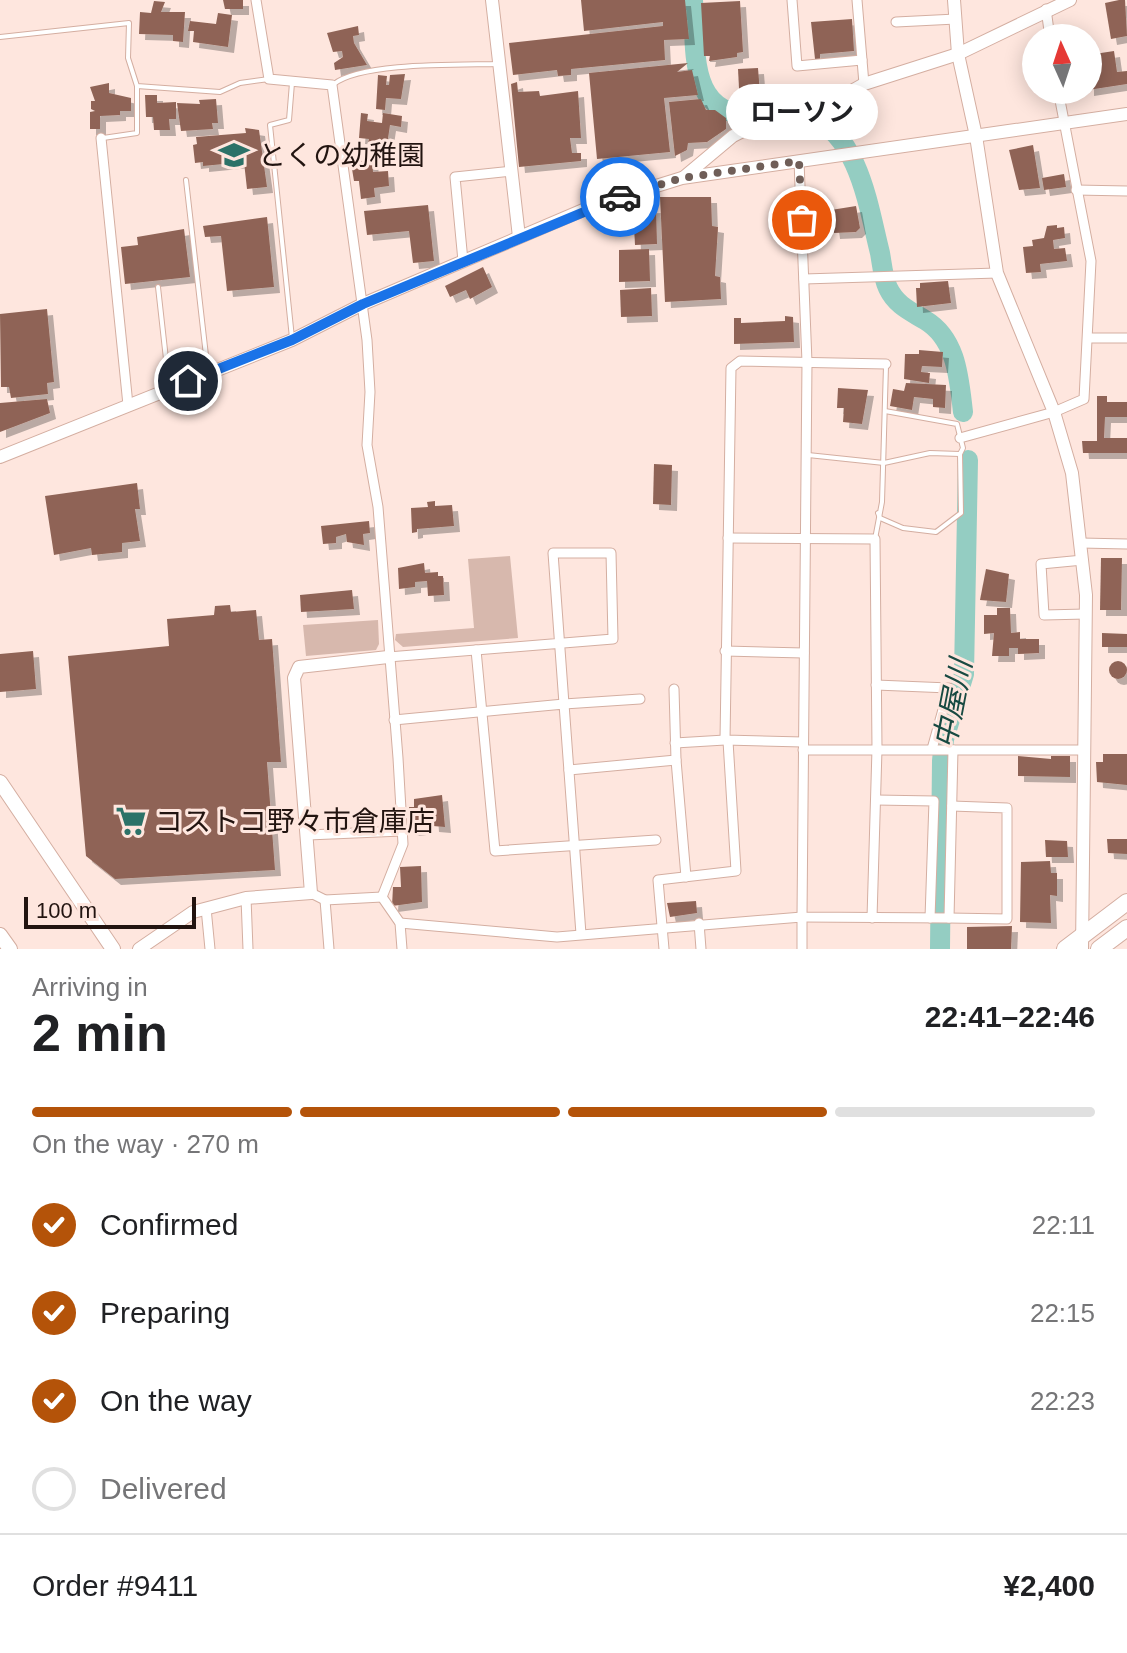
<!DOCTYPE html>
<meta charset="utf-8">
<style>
:root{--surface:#fff;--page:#f6f6f6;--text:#202124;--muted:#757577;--line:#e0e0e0;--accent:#b45309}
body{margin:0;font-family:Arial,"Noto Sans JP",sans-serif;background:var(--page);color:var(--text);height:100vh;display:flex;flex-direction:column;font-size:30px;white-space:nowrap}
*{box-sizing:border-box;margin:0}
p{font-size:26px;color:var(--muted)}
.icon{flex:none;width:44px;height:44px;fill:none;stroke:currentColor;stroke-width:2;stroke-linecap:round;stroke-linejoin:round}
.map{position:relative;height:949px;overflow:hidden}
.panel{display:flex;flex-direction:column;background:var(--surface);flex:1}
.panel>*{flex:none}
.needle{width:52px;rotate:357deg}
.fabs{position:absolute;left:1022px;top:24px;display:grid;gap:16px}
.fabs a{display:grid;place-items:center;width:80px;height:80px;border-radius:50%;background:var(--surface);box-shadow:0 4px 20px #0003;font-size:40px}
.scale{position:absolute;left:24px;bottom:20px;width:172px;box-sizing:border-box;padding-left:8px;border:4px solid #221410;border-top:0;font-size:22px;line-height:28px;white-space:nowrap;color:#221410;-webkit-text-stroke:6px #fee6de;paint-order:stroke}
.pin{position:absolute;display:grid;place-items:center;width:68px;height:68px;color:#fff;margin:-34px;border:4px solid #fff;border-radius:50%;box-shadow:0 2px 8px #0007}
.courier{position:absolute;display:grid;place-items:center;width:80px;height:80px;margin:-40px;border:6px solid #1a73e8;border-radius:50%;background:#fff;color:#222;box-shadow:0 2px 10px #0007}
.bubble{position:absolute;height:56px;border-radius:28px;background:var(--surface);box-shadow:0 4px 20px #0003;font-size:26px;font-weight:700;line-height:56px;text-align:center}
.summary em{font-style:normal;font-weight:700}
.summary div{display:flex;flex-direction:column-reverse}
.summary{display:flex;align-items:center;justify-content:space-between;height:136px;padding:0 32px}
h1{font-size:52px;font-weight:700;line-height:60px}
.bar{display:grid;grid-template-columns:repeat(4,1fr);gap:12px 8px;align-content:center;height:96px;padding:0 32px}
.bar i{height:10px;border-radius:6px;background:var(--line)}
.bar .on{background:var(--accent)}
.bar p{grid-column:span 4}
.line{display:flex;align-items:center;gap:20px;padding:0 32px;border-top:2px solid var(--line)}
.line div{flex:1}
ol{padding:0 32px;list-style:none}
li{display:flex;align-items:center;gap:24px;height:88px}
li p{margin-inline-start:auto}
li .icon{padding:8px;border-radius:50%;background:var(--accent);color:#fff;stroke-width:4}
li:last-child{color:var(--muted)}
li i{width:44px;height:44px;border:4px solid var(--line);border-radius:50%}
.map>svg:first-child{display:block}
.green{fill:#d7b8ad}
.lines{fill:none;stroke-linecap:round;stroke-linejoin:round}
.river{stroke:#94cdc2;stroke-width:20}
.building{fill:#8f6456;filter:url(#shadow)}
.lane-casing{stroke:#d4aea1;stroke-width:6}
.street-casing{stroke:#d4aea1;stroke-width:11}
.secondary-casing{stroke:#d4aea1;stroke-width:14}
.primary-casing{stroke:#d4aea1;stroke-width:16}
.highway-casing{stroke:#d4aea1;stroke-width:18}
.lane{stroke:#fff;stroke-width:4}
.street{stroke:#fff;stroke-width:9}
.secondary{stroke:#fff;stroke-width:12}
.primary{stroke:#fff;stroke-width:14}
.highway{stroke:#fff;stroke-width:16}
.done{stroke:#6f5e58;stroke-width:8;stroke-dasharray:0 14.4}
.route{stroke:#1a73e8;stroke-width:10}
.labels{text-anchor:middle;stroke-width:6;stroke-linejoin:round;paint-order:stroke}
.poi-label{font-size:28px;fill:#221410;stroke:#fee6de;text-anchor:start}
.water-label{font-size:30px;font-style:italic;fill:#184a42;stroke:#fee6de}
</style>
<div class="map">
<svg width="1127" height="949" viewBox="0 0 1127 949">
<defs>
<filter id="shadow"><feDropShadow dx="6" dy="6" stdDeviation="0" flood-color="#0004"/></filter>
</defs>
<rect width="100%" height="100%" fill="#fee6de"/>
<g class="green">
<polygon points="510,556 518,638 403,647 395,640 396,634 474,628 468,559"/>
<polygon points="378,620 379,644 376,650 306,656 303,625"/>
</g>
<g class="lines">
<g class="river">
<path d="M693 0C696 53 687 119 759 115"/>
<path d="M810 115C860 138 868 206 880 253 882 264 883 278 888 288 896 305 910 311 925 320 957 339 959 379 963 412"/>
<polyline points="940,949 942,761 944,739 964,674 968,460"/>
</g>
</g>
<g class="building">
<polygon points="223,0 243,0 243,9 225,9"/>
<polygon points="581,0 685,0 689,39 664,40 665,60 571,69 571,75 558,76 557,70 513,75 509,43 663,26 663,22 584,31"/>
<polygon points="1119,0 1125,0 1127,36 1111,39 1105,3"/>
<polygon points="154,1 165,2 161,12 185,12 183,42 173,41 173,35 139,34 140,12 151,13"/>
<polygon points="740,1 743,52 737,53 737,57 709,61 710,56 704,56 701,3"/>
<polygon points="218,13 232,15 228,47 193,42 194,31 188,31 190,21 216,24"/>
<polygon points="852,19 854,51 820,54 820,59 815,59 811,22"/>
<polygon points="358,26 359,35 353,36 354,43 367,65 335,70 334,63 343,57 342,51 333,52 327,33"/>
<polygon points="1114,51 1117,72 1127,71 1127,84 1088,90 1088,55"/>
<polygon points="688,63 677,72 692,70 698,95 664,98 670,152 597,159 589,73"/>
<polygon points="758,68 761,107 740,107 738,69"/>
<polygon points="405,74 401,99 386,98 385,110 376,109 378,75 387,76 386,85 389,85 390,75"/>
<polygon points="517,82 518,92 539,91 540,96 578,91 581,138 570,138 572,153 581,153 581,161 519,167 511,84"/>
<polygon points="109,83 109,93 131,98 131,111 120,111 120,115 100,116 100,129 90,129 90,112 95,111 91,109 91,101 95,101 90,87"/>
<polygon points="145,95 157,95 157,103 176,102 176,119 169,119 170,130 154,130 153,117 146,117"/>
<polygon points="216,99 218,123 212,123 213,129 181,131 177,103 200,104 199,100"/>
<polygon points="701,99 706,110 715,110 726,118 726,129 707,142 688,143 687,150 675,156 669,102"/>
<polygon points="361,113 368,114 367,121 382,123 383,113 402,116 401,127 390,125 387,145 368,143 369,139 359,138"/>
<polygon points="245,128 259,130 267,187 247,189 244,162 203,166 203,162 195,163 193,145 197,144 196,137 246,133"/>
<polygon points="1033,145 1040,188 1019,190 1009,150"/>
<polygon points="372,158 373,172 388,171 389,186 374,188 375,197 361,199 359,181 354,181 352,169 359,168 358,160"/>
<polygon points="1064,174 1066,187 1044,190 1042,178"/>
<polygon points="660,197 711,197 712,226 718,227 715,276 720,277 721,299 665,302"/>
<polygon points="428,205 434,261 413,263 409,231 367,235 364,211"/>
<polygon points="856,206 860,228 856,232 834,233 831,210"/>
<polygon points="656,207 657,244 635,245 633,208"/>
<polygon points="267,217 274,287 227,291 221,236 205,237 203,226"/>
<polygon points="1057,225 1057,228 1064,227 1065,238 1053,240 1054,249 1065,248 1067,261 1040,264 1041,272 1026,273 1023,247 1033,246 1032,240 1044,238 1047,226"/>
<polygon points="184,229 190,277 125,284 121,247 138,245 137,237"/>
<polygon points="649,249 650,281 619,282 619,250"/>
<polygon points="483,267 492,287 470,299 466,290 450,297 445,286"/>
<polygon points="948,281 951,303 917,307 916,288 920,288 920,283"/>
<polygon points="651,288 652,316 621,317 620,290"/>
<polygon points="47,309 54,382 47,383 48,394 11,398 9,387 1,387 0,314"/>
<polygon points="785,316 793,317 794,342 734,344 734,318 741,318 741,323 785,321"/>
<polygon points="919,350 943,352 942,367 922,366 921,372 930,373 929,383 904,379 905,354 919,354"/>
<polygon points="906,383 946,385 945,408 933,407 933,399 914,397 912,410 890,406 893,389 904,391"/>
<polygon points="838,388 868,390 862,424 843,422 844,408 837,408"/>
<polygon points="1097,396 1107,396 1107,402 1127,402 1127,417 1105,417 1104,438 1127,438 1127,453 1083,453 1082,441 1097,441"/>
<polygon points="47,399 50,413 0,432 0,403"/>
<polygon points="654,464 672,465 671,505 653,504"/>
<polygon points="137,483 140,509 135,509 140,541 122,543 122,552 92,555 91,548 54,555 45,496"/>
<polygon points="435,501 435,506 452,505 454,526 417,529 417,532 412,533 411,508 428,507 427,502"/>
<polygon points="369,521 370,533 363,534 364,545 347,542 346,534 336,537 336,543 323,544 321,526"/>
<polygon points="1101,558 1122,558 1121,610 1100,610"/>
<polygon points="424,563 425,573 438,572 438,576 443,576 444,595 428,596 427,581 415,582 415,587 399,589 398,568"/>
<polygon points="986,569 1009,574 1006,602 980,600"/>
<polygon points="352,590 354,609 301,612 300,595"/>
<polygon points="230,605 231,612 256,610 259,640 272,639 281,762 267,762 275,870 115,879 86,856 68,656 169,646 167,619 214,615 215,606"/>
<polygon points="997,608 1010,608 1011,633 1020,632 1020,639 1039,639 1039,653 1018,654 1018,648 1009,648 1009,656 992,656 994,633 984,634 984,615 997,615"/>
<polygon points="1102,633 1127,634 1127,647 1102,647"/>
<polygon points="33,651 36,689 0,692 0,654"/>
<circle cx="1118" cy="670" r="9"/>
<polygon points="1103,754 1127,754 1127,785 1097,782 1096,762 1103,762"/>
<polygon points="1018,756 1051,759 1051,756 1070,756 1070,777 1018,776"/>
<polygon points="442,795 445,827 433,826 432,812 420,813 421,829 410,830 409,807 414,807 414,799"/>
<polygon points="1107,839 1127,839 1127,854 1108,853"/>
<polygon points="1045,840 1067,841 1068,857 1046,857"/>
<polygon points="1050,861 1051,873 1057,873 1057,896 1050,895 1051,923 1020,922 1021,862"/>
<polygon points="421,866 422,902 392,906 393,887 401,887 400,867"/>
<polygon points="696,901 697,913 670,917 667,903"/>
<polygon points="1012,926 1011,949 967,949 967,927"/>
</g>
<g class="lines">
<g class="lane-casing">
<g id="lane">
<polyline points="0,37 129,23 128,58 137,86 220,92 240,83 269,79"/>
<polyline points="292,83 289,120 270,125 292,338"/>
<path d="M334 84C362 62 460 65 498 64"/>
<polyline points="103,138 137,133 137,86"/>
<polyline points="186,180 208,373"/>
<polyline points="158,287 169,386"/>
<polyline points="885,411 957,424 963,448 960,454"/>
<polyline points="808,455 884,463 930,453 960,454 961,513 936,532 903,528 880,518 878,513"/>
<polyline points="875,539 882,502 886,366"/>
</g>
</g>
<g class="street-casing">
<g id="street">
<polyline points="256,0 269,79 332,85 367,340 370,392 367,445 378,507 398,758 403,844 382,897 400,923 402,949"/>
<polyline points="792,0 797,66 862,60"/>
<polyline points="857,0 864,84"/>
<polyline points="1046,9 1050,38"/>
<polyline points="896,22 956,19"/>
<polyline points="101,138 128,405"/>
<polyline points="799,161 807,362 802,917 949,918 953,750"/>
<polyline points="1076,190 1127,191"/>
<polyline points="463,261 455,177 512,171"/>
<polyline points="804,279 997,273"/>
<polyline points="1088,338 1127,338"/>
<polyline points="960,438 1054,412 1084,399 1091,261 1058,90"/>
<polyline points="728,538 875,539 877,749 872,918"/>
<polyline points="1081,543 1127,544"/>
<polyline points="1083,560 1041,564 1044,615 1086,614"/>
<polyline points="476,650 495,851 656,840"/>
<polyline points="725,651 804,653"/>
<path d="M388 657C463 651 538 645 613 639L611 553H553L564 704 640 699"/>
<polyline points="876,685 949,688 932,749"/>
<polyline points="394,720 564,704 581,934"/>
<polyline points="803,742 725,740 731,368 740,361 886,364"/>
<polyline points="675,743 725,740"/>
<polyline points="803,750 1084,750"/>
<polyline points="676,760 686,877"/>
<polyline points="569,770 676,760 674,689"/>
<polyline points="876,800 934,801 930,918"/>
<polyline points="308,835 402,831"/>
<polyline points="311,893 325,900 382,897"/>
<polyline points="246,898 248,949"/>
<polyline points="325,900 329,949"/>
<polyline points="206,908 210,949"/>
<polyline points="949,918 1007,919 1007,808 952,806"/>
<polyline points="400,923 557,937 802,917 802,949"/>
<polyline points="699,923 701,949"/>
<polyline points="664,949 658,880 736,871 728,741"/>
</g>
</g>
<g class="secondary-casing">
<g id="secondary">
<polyline points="492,0 519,237"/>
<polyline points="954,0 958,54 976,136 997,273 1054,412 1072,473 1086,595 1082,949"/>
<polyline points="684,177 733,136 782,111 841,97 864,84 958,54 1070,0"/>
<polyline points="0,457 292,340 363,304 595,205 682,178 1127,114"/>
<polyline points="139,949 193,912 246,898 311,893 294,678 299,667 388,657"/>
</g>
</g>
<g class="primary-casing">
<g id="primary">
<polyline points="0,782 113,949"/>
<polyline points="0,935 10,949"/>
</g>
</g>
<g class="highway-casing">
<g id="highway">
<polyline points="1065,949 1127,902"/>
<polyline points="1099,949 1127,928"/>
</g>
</g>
<use href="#lane" class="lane"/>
<use href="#street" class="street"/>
<use href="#secondary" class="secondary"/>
<use href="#primary" class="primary"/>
<use href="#highway" class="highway"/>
</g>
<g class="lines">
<polyline class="done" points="620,197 682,178 799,161 802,220"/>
<polyline class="route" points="188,381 292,340 363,304 620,197"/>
</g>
<defs>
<g id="school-bare" transform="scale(2.4)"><path d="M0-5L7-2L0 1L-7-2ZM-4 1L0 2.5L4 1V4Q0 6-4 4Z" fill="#2c7268" stroke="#fee6de" stroke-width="2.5" paint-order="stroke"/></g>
<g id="supermarket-bare" transform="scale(2.4)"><path d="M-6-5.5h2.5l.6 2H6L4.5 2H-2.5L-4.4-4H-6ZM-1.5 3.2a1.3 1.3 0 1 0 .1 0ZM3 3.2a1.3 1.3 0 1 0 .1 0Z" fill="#2c7268" stroke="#fee6de" stroke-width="2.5" paint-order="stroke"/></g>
</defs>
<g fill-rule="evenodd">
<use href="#school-bare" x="234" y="155"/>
<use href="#supermarket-bare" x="131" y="821"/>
</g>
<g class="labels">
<g class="poi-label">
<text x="258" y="165">とくの幼稚園</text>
<text x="155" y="831">コストコ野々市倉庫店</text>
</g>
<g class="water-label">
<text transform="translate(953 704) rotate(-79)" y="10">中屋川</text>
</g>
</g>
</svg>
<div class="fabs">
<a><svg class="needle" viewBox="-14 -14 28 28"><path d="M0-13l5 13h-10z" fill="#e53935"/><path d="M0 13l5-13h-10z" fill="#757577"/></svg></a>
</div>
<div class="scale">100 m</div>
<div class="pin" style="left:802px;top:220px;background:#ea580c"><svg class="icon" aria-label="bag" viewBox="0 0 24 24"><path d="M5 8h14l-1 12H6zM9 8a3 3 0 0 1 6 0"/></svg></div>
<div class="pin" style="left:188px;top:381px;background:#1f2937"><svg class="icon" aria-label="home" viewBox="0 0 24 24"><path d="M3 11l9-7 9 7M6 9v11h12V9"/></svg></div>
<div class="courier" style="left:620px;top:197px"><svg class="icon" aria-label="car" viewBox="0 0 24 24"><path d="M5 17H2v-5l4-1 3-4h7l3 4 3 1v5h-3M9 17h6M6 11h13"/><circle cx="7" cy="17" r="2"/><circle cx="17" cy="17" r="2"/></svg></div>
<div class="bubble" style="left:726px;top:84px;width:152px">ローソン</div>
</div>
<section class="panel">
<div class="summary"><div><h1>2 min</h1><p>Arriving in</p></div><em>22:41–22:46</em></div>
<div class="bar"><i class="on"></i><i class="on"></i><i class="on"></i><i></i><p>On the way · 270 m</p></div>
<ol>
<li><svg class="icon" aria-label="check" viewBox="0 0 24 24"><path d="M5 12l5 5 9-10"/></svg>Confirmed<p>22:11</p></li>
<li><svg class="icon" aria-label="check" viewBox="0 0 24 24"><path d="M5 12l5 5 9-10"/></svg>Preparing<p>22:15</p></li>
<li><svg class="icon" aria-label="check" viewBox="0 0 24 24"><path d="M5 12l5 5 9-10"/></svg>On the way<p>22:23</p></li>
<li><i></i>Delivered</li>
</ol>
<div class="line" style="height:104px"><div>Order #9411</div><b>¥2,400</b></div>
</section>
